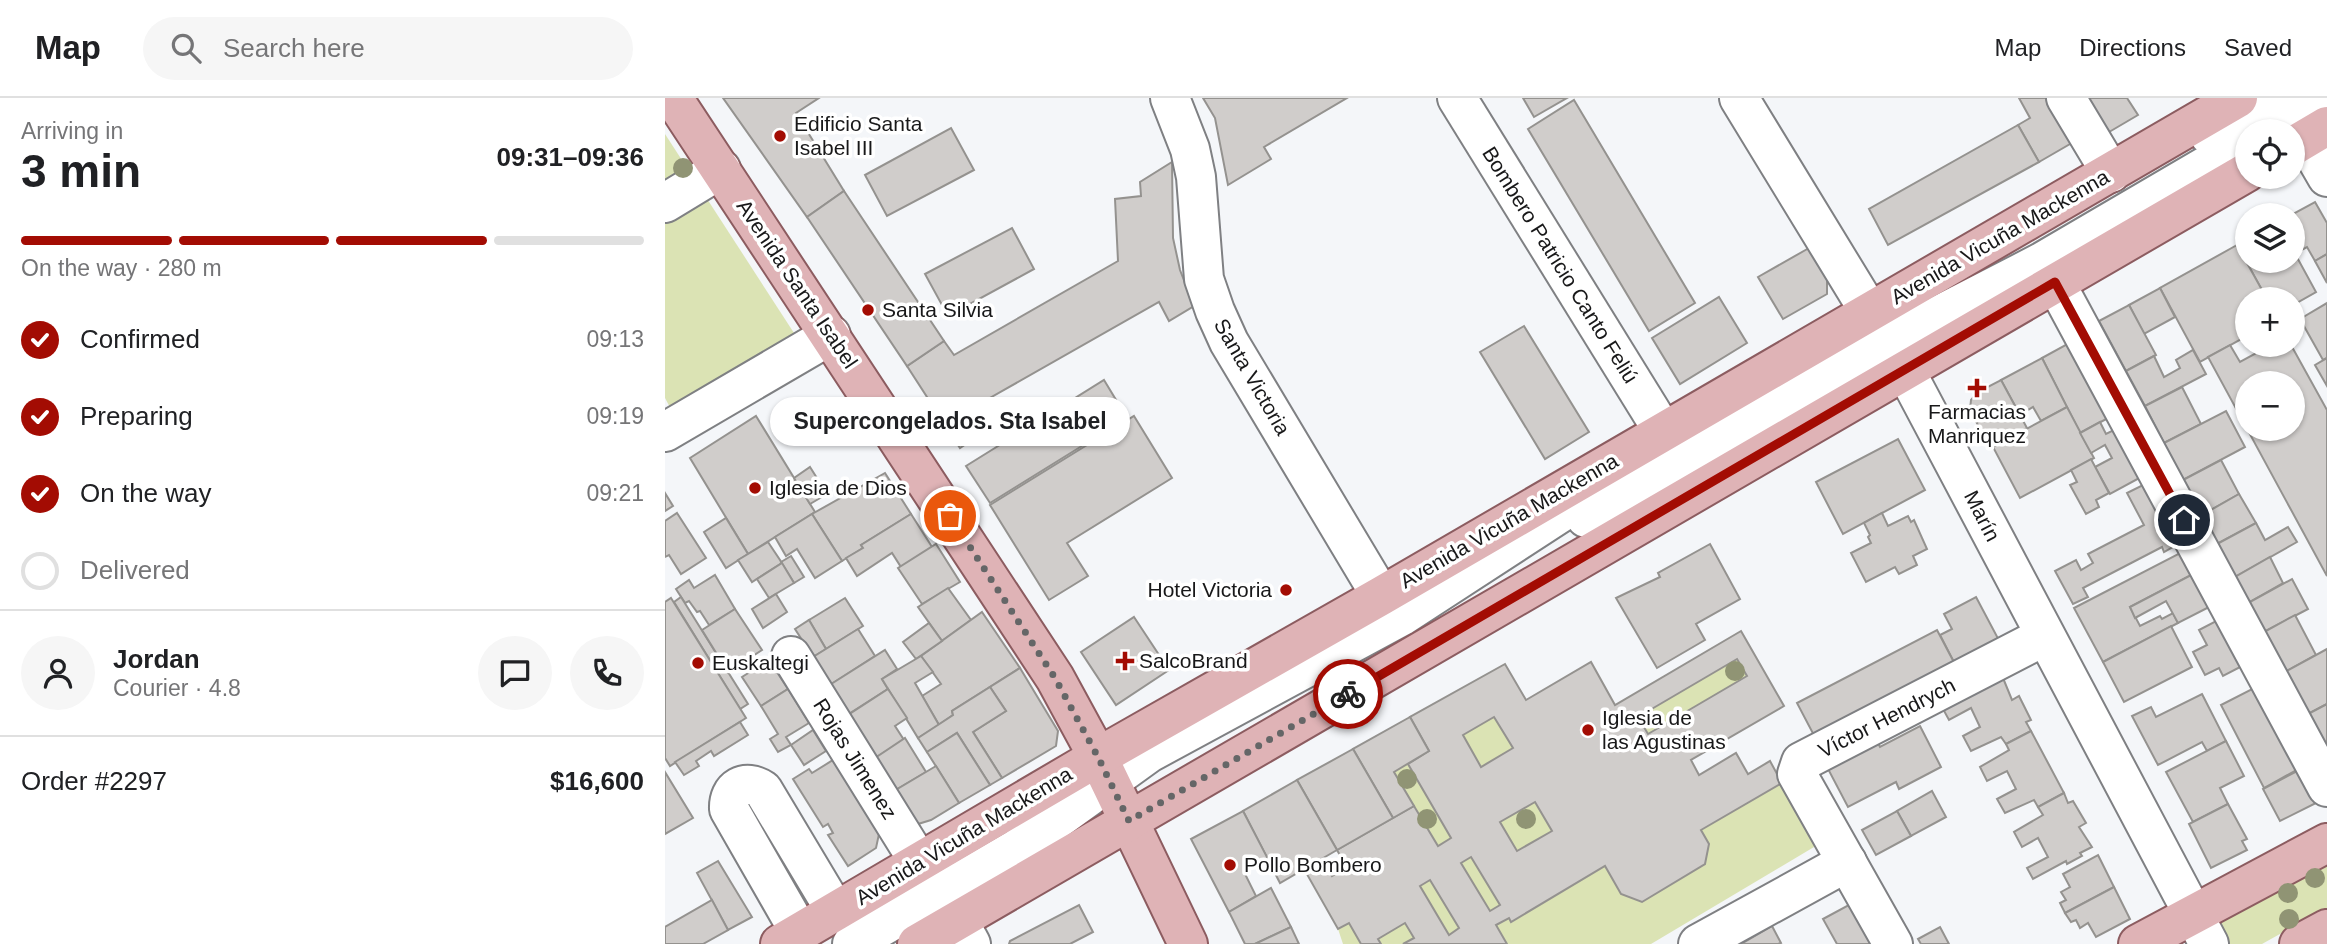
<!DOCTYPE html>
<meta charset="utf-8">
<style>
:root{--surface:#fff;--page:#f6f6f6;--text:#202124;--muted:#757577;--line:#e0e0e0;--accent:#a30c03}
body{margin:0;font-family:Helvetica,sans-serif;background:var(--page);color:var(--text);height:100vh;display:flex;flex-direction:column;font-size:26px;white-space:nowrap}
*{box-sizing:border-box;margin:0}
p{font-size:23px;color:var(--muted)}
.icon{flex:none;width:38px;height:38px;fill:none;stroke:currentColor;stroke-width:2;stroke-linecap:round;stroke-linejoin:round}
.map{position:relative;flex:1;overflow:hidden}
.drawer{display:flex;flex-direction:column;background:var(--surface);width:665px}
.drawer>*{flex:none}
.buttons{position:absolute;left:1570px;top:21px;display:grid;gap:14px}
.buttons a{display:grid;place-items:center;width:70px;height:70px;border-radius:50%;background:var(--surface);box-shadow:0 2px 5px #0004;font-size:35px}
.pin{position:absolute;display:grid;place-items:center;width:60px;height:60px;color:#fff;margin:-30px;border:4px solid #fff;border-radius:50%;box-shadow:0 2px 7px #0007}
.courier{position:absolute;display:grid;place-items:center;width:70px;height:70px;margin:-35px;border:5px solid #a30c03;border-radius:50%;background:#fff;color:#222;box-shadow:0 2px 9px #0007}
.bubble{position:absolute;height:49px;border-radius:24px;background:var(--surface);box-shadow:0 2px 5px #0004;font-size:23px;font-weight:600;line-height:49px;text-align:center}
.overview em{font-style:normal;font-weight:600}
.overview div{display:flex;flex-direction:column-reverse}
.overview{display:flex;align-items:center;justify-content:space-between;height:119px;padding:0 21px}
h1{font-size:46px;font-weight:600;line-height:52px}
.bar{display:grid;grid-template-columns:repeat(4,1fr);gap:10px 7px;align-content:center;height:84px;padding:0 21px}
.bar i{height:9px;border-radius:5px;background:var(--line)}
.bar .on{background:var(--accent)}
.bar p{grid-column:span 4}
.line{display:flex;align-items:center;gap:18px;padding:0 21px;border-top:2px solid var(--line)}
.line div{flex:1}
.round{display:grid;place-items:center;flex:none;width:74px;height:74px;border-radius:37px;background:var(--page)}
ol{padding:0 21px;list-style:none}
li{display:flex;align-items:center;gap:21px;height:77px}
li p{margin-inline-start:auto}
li .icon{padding:7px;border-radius:50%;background:var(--accent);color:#fff;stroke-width:4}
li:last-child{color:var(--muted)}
li i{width:38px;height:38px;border:4px solid var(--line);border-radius:50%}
header{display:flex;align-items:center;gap:42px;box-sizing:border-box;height:98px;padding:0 35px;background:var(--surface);border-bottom:2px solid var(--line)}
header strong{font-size:33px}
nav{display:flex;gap:38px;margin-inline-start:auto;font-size:24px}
.search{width:490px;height:63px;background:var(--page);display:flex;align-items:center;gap:18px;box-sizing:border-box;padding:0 24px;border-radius:38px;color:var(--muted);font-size:26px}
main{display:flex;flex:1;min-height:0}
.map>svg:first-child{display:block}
.green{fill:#dbe3b4}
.building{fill:#d0cdcb;stroke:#94928f;stroke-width:2;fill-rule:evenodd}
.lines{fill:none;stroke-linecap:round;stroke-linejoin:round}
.minor-casing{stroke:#7f8083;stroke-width:42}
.major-casing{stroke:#8c5c60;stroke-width:42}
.minor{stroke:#fff;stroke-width:38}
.major{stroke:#dfb3b6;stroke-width:38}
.tree{fill:#909474}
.done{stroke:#656667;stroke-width:7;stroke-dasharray:0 12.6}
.route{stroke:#a30c03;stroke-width:9}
.poi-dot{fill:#a30c03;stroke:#fff;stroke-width:2.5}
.labels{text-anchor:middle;stroke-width:7;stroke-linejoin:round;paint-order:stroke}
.poi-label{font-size:21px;fill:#181819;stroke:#fff;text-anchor:start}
.street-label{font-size:21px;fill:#181819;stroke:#fff}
</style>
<header>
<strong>Map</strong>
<div class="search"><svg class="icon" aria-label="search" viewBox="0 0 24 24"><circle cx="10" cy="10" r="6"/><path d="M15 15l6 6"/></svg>Search here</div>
<nav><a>Map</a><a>Directions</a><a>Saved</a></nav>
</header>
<main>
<section class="drawer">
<div class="overview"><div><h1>3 min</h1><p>Arriving in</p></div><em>09:31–09:36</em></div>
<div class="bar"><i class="on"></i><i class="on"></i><i class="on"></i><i></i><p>On the way · 280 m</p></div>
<ol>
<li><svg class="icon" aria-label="check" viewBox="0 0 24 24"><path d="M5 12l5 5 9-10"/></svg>Confirmed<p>09:13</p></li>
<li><svg class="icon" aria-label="check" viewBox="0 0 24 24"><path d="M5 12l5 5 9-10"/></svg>Preparing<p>09:19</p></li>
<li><svg class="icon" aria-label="check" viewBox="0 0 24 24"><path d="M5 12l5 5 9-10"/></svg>On the way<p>09:21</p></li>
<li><i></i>Delivered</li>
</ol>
<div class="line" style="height:126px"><a class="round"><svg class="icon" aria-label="person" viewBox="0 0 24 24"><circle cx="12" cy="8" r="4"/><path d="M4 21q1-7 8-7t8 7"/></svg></a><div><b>Jordan</b><p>Courier · 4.8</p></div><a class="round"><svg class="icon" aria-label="chat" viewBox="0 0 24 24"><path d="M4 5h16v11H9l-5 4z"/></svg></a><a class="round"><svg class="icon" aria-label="phone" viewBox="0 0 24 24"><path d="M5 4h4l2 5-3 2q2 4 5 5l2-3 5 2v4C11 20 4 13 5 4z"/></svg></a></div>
<div class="line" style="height:91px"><div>Order #2297</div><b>$16,600</b></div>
</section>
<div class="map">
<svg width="1662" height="846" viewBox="0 0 1662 846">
<rect width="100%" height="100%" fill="#f4f6f9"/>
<g class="green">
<polygon points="0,36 129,235 121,248 8,315 0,300"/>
<polygon points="1072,561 1082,578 983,636 973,619"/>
<polygon points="829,619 848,650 816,669 798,637"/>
<polygon points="743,666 786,740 773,748 729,674"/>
<polygon points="1117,685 1152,745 1149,749 986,846 842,846 831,827 844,820 847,824 940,768 956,796 977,804 1040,766 1044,746 1036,732"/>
<polygon points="870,704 887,733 852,753 835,724"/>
<polygon points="806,759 835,807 825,813 796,765"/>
<polygon points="1662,761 1662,810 1597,846 1559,846 1548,824"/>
<polygon points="765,782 794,830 784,837 755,788"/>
<polygon points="684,825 696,846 678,846 673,831"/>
<polygon points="740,825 749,840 738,846 716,846 713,841"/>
</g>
<g class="building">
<polygon points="58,0 154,0 131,15 179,93 142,119"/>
<polygon points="538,0 682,0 599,49 606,61 563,87 550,20"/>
<polygon points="858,0 902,0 869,19"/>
<polygon points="1354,0 1387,0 1410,40 1405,46 1374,64 1353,27 1365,20"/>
<polygon points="1417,0 1462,0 1473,17 1439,37"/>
<polygon points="909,2 1030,205 984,233 863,31"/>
<polygon points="1353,27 1374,64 1223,147 1204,111"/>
<polygon points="286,30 309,72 222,118 200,77"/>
<polygon points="507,64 508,140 515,172 529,208 504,223 494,204 316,305 330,326 295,350 242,268 279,243 289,257 453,163 450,101 476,98 475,84"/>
<polygon points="179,93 279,243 242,268 142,119"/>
<polygon points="1650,104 1662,125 1662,156 1650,163 1642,149 1629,156 1628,152 1626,117"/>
<polygon points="347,130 369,171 283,218 260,176"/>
<polygon points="1582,142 1582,163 1628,163 1628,152 1651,194 1628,207 1628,201 1602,201 1572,147"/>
<polygon points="1572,147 1602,201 1582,201 1582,238 1535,264 1495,190"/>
<polygon points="1144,150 1162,180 1162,196 1118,221 1093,179"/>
<polygon points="1662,156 1662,185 1650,163"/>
<polygon points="1495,190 1510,219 1479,236 1464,207"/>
<polygon points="1054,199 1082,245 1015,286 987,240"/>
<polygon points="1662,205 1662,260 1658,262 1635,221"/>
<polygon points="1464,207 1491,257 1461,273 1434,223"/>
<polygon points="859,228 924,334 880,361 815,254"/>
<polygon points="1406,244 1447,318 1415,335 1377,260"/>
<path d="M1565 247 1575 264 1606 247H1626L1662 312V478L1543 259ZM1582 285H1628V331H1582Z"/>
<polygon points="1528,252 1541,276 1480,308 1461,273 1489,258 1499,279 1515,270 1511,262"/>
<polygon points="1377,260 1402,309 1376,323 1368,309 1355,317 1336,282"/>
<polygon points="1662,260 1662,288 1650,267"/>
<polygon points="439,282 462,320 325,405 301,368"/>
<polygon points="1336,282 1362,330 1325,350 1305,312 1306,302 1313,294"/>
<polygon points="1517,289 1536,326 1499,345 1480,308"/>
<polygon points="1402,309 1429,360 1355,400 1328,349"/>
<polygon points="1561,313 1580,349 1518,382 1499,345"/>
<polygon points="91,318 150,414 83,456 25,360"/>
<polygon points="469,318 507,380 402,445 423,478 384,502 325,407"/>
<polygon points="1435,324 1441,336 1453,330 1478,378 1445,396 1430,369 1447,360 1440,347 1426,355 1415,335"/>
<polygon points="1233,341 1260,392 1178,436 1151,384"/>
<polygon points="1426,361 1444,395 1431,402 1434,409 1421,416 1405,387 1412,384 1406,372"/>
<polygon points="1556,362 1574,396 1537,417 1518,382"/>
<polygon points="145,369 162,396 145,406 129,380"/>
<polygon points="220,375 246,416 196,447 198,450 177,463 147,416"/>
<polygon points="1482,385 1513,446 1499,454 1497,449 1418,490 1423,499 1408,506 1390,473 1411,462 1416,472 1428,465 1423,456 1479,427 1462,395"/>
<polygon points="0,395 8,408 0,413"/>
<polygon points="1574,396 1591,425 1552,446 1537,417"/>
<polygon points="12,415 41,460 16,476 4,457 0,459 0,423"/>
<polygon points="1217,415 1223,428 1243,418 1246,424 1249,422 1262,451 1248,458 1252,467 1234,476 1230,469 1201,484 1186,455 1206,445 1203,439 1205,437 1199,425"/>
<polygon points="147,416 177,463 150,480 132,451 121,458 110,439"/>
<polygon points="246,416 267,449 236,469 227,455 192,478 181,460 198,450 196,447"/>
<polygon points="61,420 83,456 61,470 39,434"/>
<polygon points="1591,425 1600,442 1623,429 1632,444 1570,479 1552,446"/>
<polygon points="103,444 117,465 87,484 73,462"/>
<polygon points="271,446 295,484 257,506 233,470"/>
<polygon points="1045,446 1075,501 1031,526 1040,542 992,570 951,500 995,479 993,475"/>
<polygon points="1519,453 1530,475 1465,509 1475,528 1495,518 1497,521 1508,515 1513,525 1438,564 1409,510"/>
<polygon points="126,458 139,479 129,485 116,464"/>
<polygon points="1605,459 1618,485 1583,505 1570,479"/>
<polygon points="117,465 129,485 104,500 92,481"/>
<polygon points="1530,475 1548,507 1513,525 1501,503 1470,520 1465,509"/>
<polygon points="50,477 70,511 44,527 35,513 32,514 24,503 20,505 11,491 24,482 29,490"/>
<polygon points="1627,481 1643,511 1599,534 1583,505"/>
<polygon points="283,490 306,522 277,543 253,509"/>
<polygon points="111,496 122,514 98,530 87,511"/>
<polygon points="16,499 83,606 75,611 9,504"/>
<polygon points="1311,499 1337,548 1293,572 1275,537 1287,531 1279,516"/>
<polygon points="6,500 81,620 5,668 0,660 0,504"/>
<polygon points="180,500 198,528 161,551 144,522"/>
<polygon points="70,511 97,552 63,574 37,532"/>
<polygon points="317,514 355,570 287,613 288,617 274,627 257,598 276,586 256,558"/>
<polygon points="1630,517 1651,557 1620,574 1599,534"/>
<polygon points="469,519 504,572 451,607 416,554"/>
<polygon points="1555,521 1579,567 1558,578 1554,570 1540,577 1528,554 1542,547 1534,532"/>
<polygon points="144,522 161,551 148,559 130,531"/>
<polygon points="264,525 277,543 251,561 238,544"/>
<polygon points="1506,528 1527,569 1459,604 1438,564"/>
<polygon points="193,531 210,558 165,587 148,559"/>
<polygon points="1272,532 1293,572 1153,645 1132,605"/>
<path d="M1076 533 1119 608 1026 662 1034 677 1071 655 1083 676 1105 663 1117 685 1036 732 1044 746 1040 766 977 804 956 796 940 768 846 824 844 820 831 827 842 846H738L749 840 740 825 713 841 716 846H696L684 825 673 831 639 771 657 761 667 778 682 769 672 752 749 708 773 748 786 740 743 666 764 653 745 619 840 566 861 602 926 564 950 607ZM1072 561 1082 578 983 636 973 619ZM829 619 848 650 816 669 798 637ZM870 704 887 733 852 753 835 724ZM806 759 835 807 825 813 796 765ZM765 782 794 830 784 837 755 788Z"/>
<polygon points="1662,551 1662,606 1643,616 1620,574"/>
<polygon points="220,552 232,571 217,581 223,591 182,617 163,588"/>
<polygon points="256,558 268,574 250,585 274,627 253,640 217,581"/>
<polygon points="104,562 123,591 96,608 77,579"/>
<polygon points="355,570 393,633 391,648 337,680 308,634 341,613 325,589"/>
<polygon points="1338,580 1347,602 1354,598 1366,622 1361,624 1366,633 1341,646 1336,639 1306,653 1298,638 1315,629 1306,610 1284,622 1278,611"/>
<polygon points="1593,588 1635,670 1599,690 1556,607"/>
<polygon points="325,589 341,613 308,634 337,680 325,687 292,635 262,654 253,640 288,617 287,613"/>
<polygon points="123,591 144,625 121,639 126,647 113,654 105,641 113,636 96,608"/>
<polygon points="223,591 242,620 230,628 239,642 210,660 183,617"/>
<polygon points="1537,596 1561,643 1542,653 1537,644 1493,667 1467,618 1486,609 1491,619"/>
<polygon points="1662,606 1662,652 1643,616"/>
<polygon points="745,619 764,653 729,674 749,708 728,720 688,651"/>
<polygon points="75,624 83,637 49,658 46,653 31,663 34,668 19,677 10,664"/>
<polygon points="1255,628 1276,669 1234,691 1231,684 1183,709 1162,669 1212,643 1215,649"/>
<polygon points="148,632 161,653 139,667 126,647"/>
<polygon points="1366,633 1399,695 1373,709 1369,702 1340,715 1332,701 1351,691 1342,673 1322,683 1315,669 1344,652 1341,646"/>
<polygon points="292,635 325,687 294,705 262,654"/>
<polygon points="240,640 261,674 229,693 210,660"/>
<polygon points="1561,643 1579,678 1555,690 1563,706 1528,724 1501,674"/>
<polygon points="688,651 728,720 672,752 632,682"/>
<polygon points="168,662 214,736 211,750 183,768 163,737 168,735 163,726 158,729 128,681 144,671 147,675"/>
<polygon points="271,668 294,705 266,722 253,726 229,693"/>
<polygon points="1636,671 1653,704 1615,723 1598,691"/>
<polygon points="0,674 28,720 0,736"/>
<polygon points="632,682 672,752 615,785 578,713"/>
<polygon points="1267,693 1281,719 1246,738 1232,713"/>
<polygon points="1399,695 1403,705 1408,703 1421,725 1414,729 1427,749 1415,755 1417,758 1402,766 1401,763 1368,781 1362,770 1383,759 1373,740 1357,749 1349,734 1378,717 1373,709"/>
<polygon points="1563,706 1582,741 1577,743 1582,752 1546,770 1524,726"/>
<polygon points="578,713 603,761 579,774 591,798 564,814 526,741"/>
<polygon points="1232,713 1246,738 1211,757 1197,732"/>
<polygon points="1433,757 1449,789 1400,815 1395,805 1401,802 1396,794 1405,789 1398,776"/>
<polygon points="53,763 87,819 63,832 32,775"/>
<polygon points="1449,789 1465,821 1431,839 1423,825 1415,830 1411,822 1406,824 1400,815"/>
<polygon points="606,790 626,829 590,846 580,846 564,814"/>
<polygon points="47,802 63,832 38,846 0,846 0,829"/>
<polygon points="1193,802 1218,846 1172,846 1158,821"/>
<polygon points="414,807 428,834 405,846 344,846 345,843"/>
<polygon points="1107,828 1116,845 1113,846 1076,846"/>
<polygon points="626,829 634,846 590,846"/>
<polygon points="1275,829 1284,846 1256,846 1253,841"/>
</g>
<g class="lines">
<g class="minor-casing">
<g id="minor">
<polyline points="505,0 525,51 531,79 539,181 550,213 564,244 716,498"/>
<polyline points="792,0 998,333"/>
<polyline points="1074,0 1240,272 1544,846"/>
<polyline points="1401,0 1446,75"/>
<polyline points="1599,33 1647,0"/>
<polyline points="1544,37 1605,0"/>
<polyline points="1640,41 1662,79"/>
<polyline points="0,105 56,71"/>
<polyline points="1390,184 1662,689"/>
<polyline points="0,334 166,237"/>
<polyline points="921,420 1251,229 1375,165 1582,44"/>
<polyline points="126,558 254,764"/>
<polyline points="293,822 306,846"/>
<path d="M135 835 64 711C63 690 80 680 98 692L171 814"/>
<polyline points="187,846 351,751 484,655 737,518 940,386"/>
<polyline points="1033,846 1182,764"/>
<polyline points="1228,846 1132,676 1136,664 1380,538"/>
</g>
</g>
<g class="major-casing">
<g id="major">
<polyline points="8,0 390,580 433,659 523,846"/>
<polyline points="1628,48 1662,28"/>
<polyline points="115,846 433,659 716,498 1573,0"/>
<polyline points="252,846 1582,74"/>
<polyline points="1473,846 1662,745"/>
<polyline points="1634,846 1662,831"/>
</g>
</g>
<use href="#minor" class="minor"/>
<use href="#major" class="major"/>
</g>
<g class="tree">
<circle cx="18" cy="70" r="10"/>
<circle cx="1070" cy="573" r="10"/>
<circle cx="742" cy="681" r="10"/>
<circle cx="762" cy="721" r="10"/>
<circle cx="861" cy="721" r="10"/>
<circle cx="1650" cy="780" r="10"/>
<circle cx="1623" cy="795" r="10"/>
<circle cx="1624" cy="821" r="10"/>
</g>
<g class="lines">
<polyline class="done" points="285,418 390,580 433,659 464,723 683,596"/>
<polyline class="route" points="683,596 1390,184 1519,422"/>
</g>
<g class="poi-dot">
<circle cx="115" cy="38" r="7"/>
<circle cx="203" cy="212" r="7"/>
<path d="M1308.5 279.5h7v7h7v7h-7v7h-7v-7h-7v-7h7z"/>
<circle cx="90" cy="390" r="7"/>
<circle cx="621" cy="492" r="7"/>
<path d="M456.5 552.5h7v7h7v7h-7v7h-7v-7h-7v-7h7z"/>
<circle cx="33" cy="565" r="7"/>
<circle cx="923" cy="632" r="7"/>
<circle cx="565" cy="767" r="7"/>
</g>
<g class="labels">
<g class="poi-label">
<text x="129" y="33">Edificio Santa<tspan x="129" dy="24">Isabel III</tspan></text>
<text x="217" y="219">Santa Silvia</text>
<text x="1312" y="321" text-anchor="middle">Farmacias<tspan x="1312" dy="24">Manriquez</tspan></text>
<text x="104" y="397">Iglesia de Dios</text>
<text x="607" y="499" text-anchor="end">Hotel Victoria</text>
<text x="474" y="570">SalcoBrand</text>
<text x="47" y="572">Euskaltegi</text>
<text x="937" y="627">Iglesia de<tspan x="937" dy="24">las Agustinas</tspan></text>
<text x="579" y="774">Pollo Bombero</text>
</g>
<g class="street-label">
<text transform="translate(1335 139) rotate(-30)" y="7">Avenida Vicuña Mackenna</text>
<text transform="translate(895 167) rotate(58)" y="7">Bombero Patricio Canto Feliú</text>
<text transform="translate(132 186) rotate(56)" y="7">Avenida Santa Isabel</text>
<text transform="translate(587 279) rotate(60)" y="7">Santa Victoria</text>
<text transform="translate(1317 418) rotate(63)" y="7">Marín</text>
<text transform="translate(844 423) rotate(-30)" y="7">Avenida Vicuña Mackenna</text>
<text transform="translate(1222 620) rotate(-27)" y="7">Víctor Hendrych</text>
<text transform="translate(190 661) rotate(58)" y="7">Rojas Jimenez</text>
<text transform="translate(299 738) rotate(-31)" y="7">Avenida Vicuña Mackenna</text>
</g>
</g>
</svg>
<div class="buttons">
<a><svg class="icon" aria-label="locate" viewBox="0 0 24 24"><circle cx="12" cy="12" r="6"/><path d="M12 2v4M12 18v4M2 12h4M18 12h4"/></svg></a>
<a><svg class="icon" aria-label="layers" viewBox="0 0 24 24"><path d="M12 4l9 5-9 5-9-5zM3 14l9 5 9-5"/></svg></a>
<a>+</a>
<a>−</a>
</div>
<div class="pin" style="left:285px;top:418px;background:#ea580c"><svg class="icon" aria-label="bag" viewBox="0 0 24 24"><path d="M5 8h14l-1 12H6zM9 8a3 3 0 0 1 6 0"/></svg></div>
<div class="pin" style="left:1519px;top:422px;background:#1f2937"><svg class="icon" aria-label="home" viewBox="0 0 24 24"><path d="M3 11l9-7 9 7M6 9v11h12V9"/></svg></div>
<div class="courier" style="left:683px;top:596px"><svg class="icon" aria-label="bike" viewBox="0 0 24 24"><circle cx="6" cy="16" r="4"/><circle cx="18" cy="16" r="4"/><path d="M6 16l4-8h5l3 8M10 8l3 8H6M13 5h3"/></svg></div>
<div class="bubble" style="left:105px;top:299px;width:360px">Supercongelados. Sta Isabel</div>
</div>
</main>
